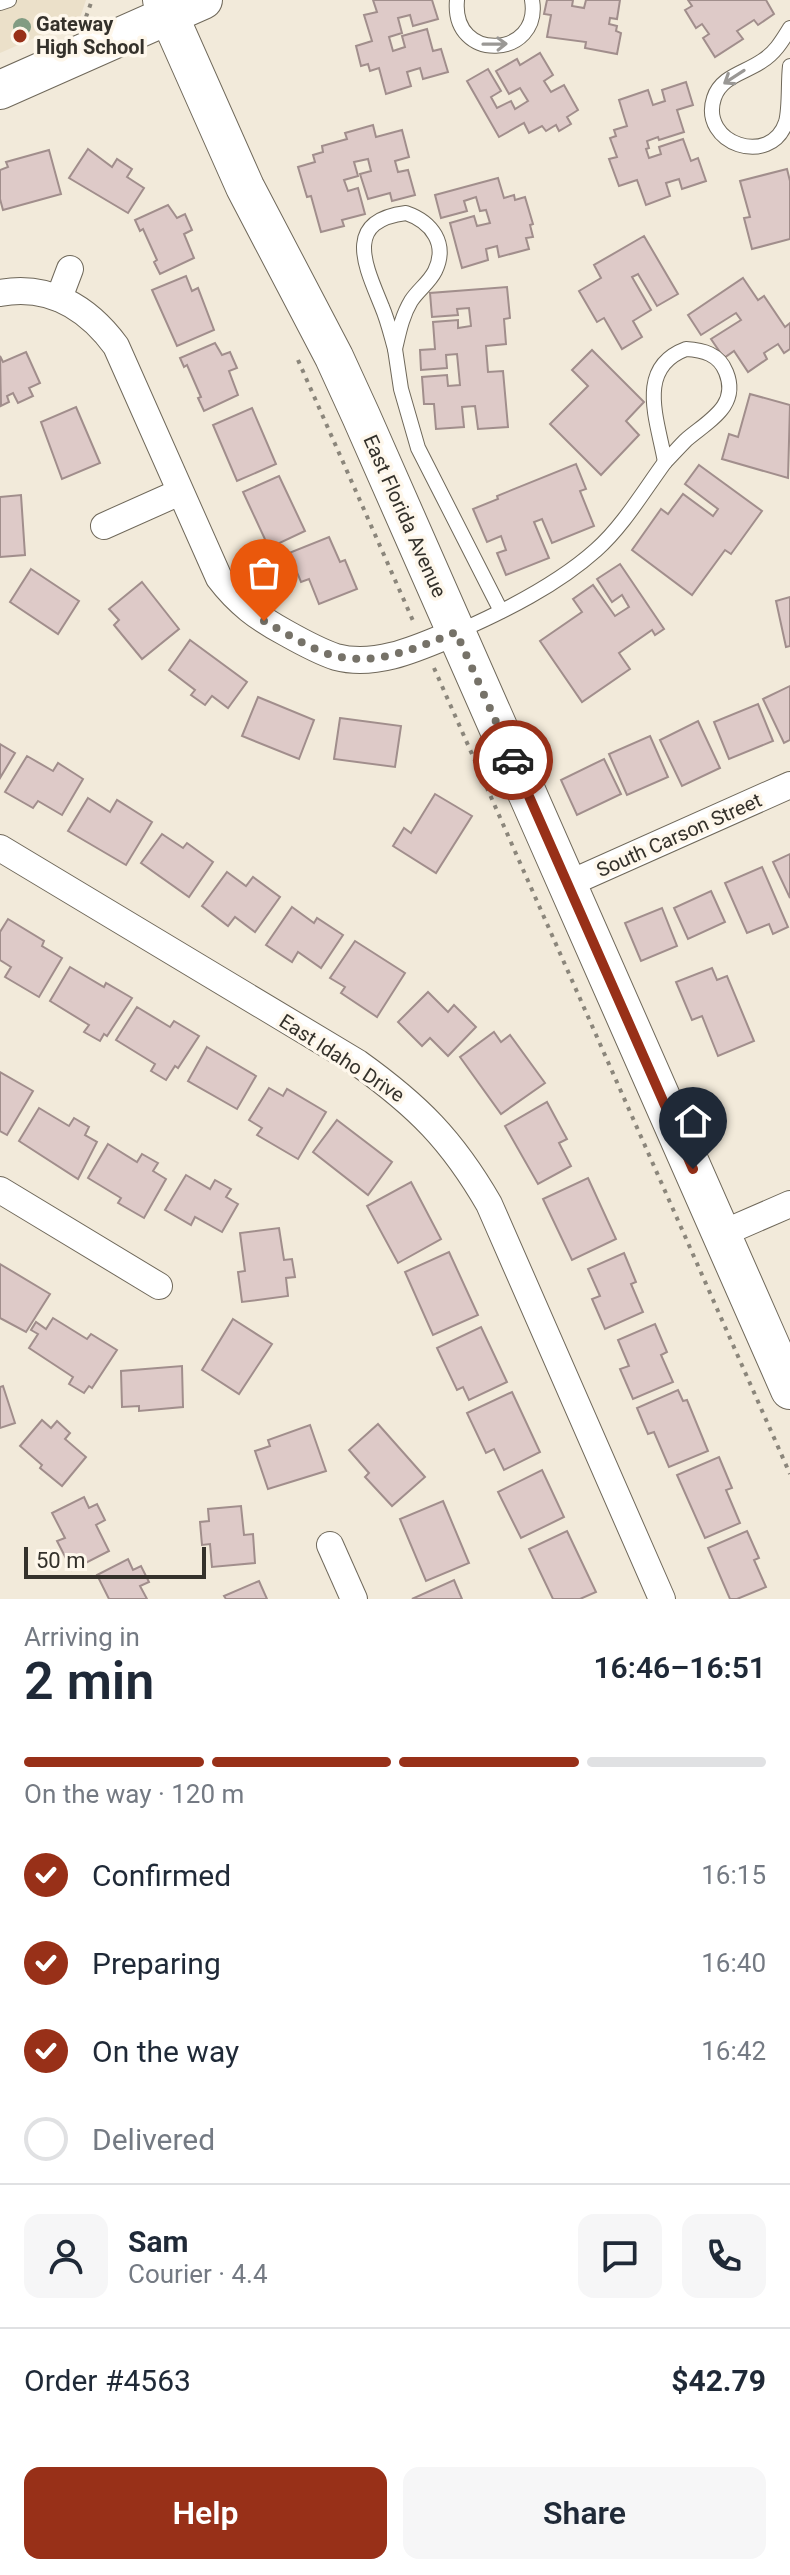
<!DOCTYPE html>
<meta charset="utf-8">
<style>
:root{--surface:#fff;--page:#f6f6f7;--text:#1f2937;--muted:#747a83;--line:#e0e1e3;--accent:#983018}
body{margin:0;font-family:Roboto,sans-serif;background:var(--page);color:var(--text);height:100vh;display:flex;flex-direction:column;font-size:30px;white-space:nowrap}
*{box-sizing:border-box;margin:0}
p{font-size:26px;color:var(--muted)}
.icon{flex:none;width:44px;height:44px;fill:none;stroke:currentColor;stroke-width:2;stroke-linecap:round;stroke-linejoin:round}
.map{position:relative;height:1599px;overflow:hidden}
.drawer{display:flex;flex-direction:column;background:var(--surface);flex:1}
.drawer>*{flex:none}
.scale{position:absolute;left:24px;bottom:20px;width:182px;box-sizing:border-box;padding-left:8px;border:4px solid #34312b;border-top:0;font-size:22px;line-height:28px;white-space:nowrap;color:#34312b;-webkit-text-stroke:6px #fef7eb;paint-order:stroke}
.pin{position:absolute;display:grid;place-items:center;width:68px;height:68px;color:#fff;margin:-82px -34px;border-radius:50% 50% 50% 0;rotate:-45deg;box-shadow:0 0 8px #0007}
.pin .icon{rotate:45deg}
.courier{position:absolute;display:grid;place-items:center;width:80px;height:80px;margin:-40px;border:6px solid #983018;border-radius:50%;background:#fff;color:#222;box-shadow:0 2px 10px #0007}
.summary em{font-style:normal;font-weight:600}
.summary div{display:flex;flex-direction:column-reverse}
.summary{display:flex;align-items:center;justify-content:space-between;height:136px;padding:0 24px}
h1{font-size:52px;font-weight:600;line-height:60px}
.bar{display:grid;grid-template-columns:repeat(4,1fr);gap:12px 8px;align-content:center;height:96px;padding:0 24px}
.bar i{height:10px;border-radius:6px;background:var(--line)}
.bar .current{background:var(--accent)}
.bar p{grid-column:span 4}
.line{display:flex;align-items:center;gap:20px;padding:0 24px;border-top:2px solid var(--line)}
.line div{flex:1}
.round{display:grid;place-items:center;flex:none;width:84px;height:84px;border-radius:16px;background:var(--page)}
ol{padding:0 24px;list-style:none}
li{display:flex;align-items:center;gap:24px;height:88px}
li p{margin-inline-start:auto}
li .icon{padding:8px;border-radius:50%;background:var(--accent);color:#fff;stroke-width:4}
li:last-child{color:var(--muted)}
li i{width:44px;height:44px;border:4px solid var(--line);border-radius:50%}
.primary-button{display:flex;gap:16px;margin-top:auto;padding:16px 24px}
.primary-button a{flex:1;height:92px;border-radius:16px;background:var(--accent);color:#fff;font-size:32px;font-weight:600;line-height:92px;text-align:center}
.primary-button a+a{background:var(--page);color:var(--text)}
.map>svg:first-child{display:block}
.built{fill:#ebe0c9}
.building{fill:#decac8;stroke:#a18e8c;stroke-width:2}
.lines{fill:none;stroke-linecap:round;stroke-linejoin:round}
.lane-casing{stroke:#6f685a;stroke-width:16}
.street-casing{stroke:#6f685a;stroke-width:28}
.secondary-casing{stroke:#6f685a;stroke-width:40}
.path{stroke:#8b867b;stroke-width:4;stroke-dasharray:4 6;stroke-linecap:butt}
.lane{stroke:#fff;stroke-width:14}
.street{stroke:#fff;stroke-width:26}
.secondary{stroke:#fff;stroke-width:38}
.tree{fill:#819c83}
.oneway{stroke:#9a9895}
.done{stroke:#767268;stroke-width:8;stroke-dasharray:0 14.4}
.route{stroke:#983018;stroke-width:10}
.poi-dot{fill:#983018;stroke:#fef7eb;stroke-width:3}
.labels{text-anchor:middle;stroke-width:7;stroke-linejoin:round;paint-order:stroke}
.poi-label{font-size:20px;font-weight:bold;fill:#34312b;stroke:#fef7eb;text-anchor:start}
.street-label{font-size:20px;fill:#34312b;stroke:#fef7eb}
</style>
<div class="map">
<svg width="790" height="1599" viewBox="0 0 790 1599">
<rect width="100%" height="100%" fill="#f2eada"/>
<polygon class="built" points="0,0 86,0 80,18 0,53"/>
<g class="building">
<polygon points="373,0 432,0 438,19 413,26 410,15 398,18 402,33 389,37 393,51 405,47 402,36 427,29 433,51 441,49 448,72 423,79 420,68 407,72 411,86 386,94 379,68 370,71 368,64 361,66 356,46 372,41 364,15 377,12"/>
<polygon points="547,0 573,0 572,6 584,8 586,0 620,0 617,19 610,18 609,24 617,26 616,31 621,33 617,54 585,48 586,42 547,37 551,15 544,14"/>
<polygon points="688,0 766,0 774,14 758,25 754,20 737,31 743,39 715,57 703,38 709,34 702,24 696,28 685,10 692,6"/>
<polygon points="540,53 553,75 544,81 551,92 564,85 578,110 567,117 571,124 559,131 556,125 546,131 542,126 529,133 524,123 499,137 467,81 488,69 501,91 491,97 497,108 511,101 515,109 528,101 520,88 509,94 496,71 517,59 520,65"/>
<polygon points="686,82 693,105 677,110 684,132 659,140 658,137 647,141 649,148 646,149 649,158 661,154 659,147 683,139 691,161 698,158 706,181 682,189 679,179 666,183 670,196 646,205 637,180 619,186 609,159 617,157 610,138 616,136 614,130 627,126 619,100 648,90 653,105 665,101 662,90"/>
<polygon points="373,125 376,137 402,130 409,157 395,161 398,172 408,170 415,195 392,201 390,193 368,199 360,174 371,171 368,159 354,162 358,176 344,180 348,191 358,188 365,214 342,220 344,226 321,232 311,196 307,197 298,167 315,162 313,155 323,152 322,146 347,139 345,133"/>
<polygon points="88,149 112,167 117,159 132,169 127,177 144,188 128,213 69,178"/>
<polygon points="49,150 61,194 3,210 0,199 0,170 8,167 6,162"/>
<polygon points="787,169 790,181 790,239 752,249 744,218 750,217 740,181"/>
<polygon points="498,178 504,198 514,195 515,200 525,197 533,224 530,225 533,237 526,238 529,249 499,257 497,246 486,249 488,260 462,268 450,223 474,216 477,226 490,223 486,210 480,211 476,197 464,201 467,211 441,218 435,195"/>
<polygon points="168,205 177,218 185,214 192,230 184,234 194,258 160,274 154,262 157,260 143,229 140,231 135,220"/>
<polygon points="644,236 678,294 657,306 638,274 632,277 651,310 633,321 642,337 622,349 604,318 597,322 579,291 601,278 594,265"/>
<polygon points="186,276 192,291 198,288 214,330 177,346 152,290"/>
<polygon points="743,278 758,300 764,296 785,327 790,323 790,349 784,353 778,344 764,353 767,359 748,372 734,351 724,358 711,339 741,320 736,313 701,335 688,315"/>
<polygon points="507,287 510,318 504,319 506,344 486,346 488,372 503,371 508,427 478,429 475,406 462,407 464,427 436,429 434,404 424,404 422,377 447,375 448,386 460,385 457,354 446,355 447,368 421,370 420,350 435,349 433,322 458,320 458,328 471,326 469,308 457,309 458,315 432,317 430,293"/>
<polygon points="215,343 222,355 230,352 237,368 229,371 238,395 204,411 198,398 201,397 187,365 184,367 180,358"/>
<polygon points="592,350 644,402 626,421 639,435 601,475 550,424 588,386 572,370"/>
<polygon points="26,352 40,383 29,388 33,396 18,403 13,393 7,396 9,402 1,406 0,356 3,362"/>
<polygon points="750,394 790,405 788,478 722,459 729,434 738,437"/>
<polygon points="76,407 100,463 62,479 41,422"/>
<polygon points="252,408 276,464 237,481 213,425"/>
<polygon points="576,464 586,489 580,491 594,526 552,543 542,519 534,522 549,558 506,575 497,553 506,550 501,536 487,542 473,509 498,499 497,496"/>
<polygon points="699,465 762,511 731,554 725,550 692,595 632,550 661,509 668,514 683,494 713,516 718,509 685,484"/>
<polygon points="279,476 305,531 269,548 243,492"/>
<polygon points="21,495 25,555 0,557 0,497"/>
<polygon points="329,537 340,562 345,560 357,589 319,604 309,579 301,582 289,553"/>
<polygon points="620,564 664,629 655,635 652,630 619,653 630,669 582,702 540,641 582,612 573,599 593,585 615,616 629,607 622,595 612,602 597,579"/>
<polygon points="31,569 79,601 58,634 10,602"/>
<polygon points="142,582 179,629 142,659 114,625 119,620 109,609"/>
<polygon points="790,597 790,646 786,647 776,601"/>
<polygon points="190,640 247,682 228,708 212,696 205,705 191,695 195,690 169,670"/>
<polygon points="790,686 790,740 784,743 763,699"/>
<polygon points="258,697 314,720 299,759 242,736"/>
<polygon points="758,704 773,741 729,759 714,722"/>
<polygon points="340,718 401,726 395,767 334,759"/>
<polygon points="698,721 720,768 682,786 660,740"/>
<polygon points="650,736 668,777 627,795 609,754"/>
<polygon points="0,744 15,753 0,778"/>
<polygon points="27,756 53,771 58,763 83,779 62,815 38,801 33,808 5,792"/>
<polygon points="604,759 621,794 577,815 561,780"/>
<polygon points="435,794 472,816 436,873 393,846 404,828 411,833"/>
<polygon points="88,798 110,812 117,800 152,822 126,865 68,831"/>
<polygon points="162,834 183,848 187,843 213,862 189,897 141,863"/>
<polygon points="790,854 790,898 773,862"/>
<polygon points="762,867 788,927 773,934 769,924 747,933 725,883"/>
<polygon points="227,872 246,886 253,877 280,897 255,932 235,917 228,926 202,906"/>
<polygon points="711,891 725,922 688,939 674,908"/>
<polygon points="292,907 314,923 317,918 343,935 321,968 298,952 292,962 266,945"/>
<polygon points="662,908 677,946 641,961 625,923"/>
<polygon points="8,919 44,941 42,946 62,958 39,997 5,977 11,967 0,960 0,932"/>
<polygon points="355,941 405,973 377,1017 341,993 345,987 330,978"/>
<polygon points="70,967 104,987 106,983 132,998 107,1036 104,1034 100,1041 84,1032 89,1025 50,1001"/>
<polygon points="712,968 717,980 727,976 754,1041 718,1056 702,1016 692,1020 676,982"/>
<polygon points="428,992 448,1012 454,1005 476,1027 448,1056 430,1038 422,1046 398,1022"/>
<polygon points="137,1007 170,1027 174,1021 199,1036 178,1068 175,1066 166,1080 151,1071 155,1064 116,1040"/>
<polygon points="494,1032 501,1042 510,1035 545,1083 501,1114 460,1057"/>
<polygon points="207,1047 256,1076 237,1109 188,1081"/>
<polygon points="0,1072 33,1091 7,1135 0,1131"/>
<polygon points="269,1088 283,1096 287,1089 326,1112 298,1159 257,1135 262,1128 249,1120"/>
<polygon points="547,1102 567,1139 559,1143 571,1166 538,1184 505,1126"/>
<polygon points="39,1108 69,1126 74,1118 89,1127 85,1135 97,1142 78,1179 19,1141"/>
<polygon points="337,1120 392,1162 368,1195 313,1152"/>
<polygon points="108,1144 137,1162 142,1154 158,1163 153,1171 166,1179 144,1218 118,1203 121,1198 88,1178"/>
<polygon points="186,1175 210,1189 215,1180 231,1189 226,1197 238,1204 222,1232 195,1217 191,1225 165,1210"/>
<polygon points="588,1178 616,1239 572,1260 543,1199"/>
<polygon points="411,1182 441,1239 398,1263 367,1206"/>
<polygon points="279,1228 284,1260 292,1259 295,1277 286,1278 288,1296 242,1302 238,1272 245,1271 240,1233"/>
<polygon points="449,1252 478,1315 433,1335 405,1272"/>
<polygon points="624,1253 636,1282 631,1284 643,1312 605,1329 592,1299 600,1296 588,1269"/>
<polygon points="0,1264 50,1294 26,1332 0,1318"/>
<polygon points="53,1318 87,1339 91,1334 117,1350 92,1388 89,1386 84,1393 69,1384 73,1377 29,1348 38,1334 31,1330 36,1322 46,1329"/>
<polygon points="233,1319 272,1344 239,1394 202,1370"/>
<polygon points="655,1324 667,1352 661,1355 673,1382 633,1399 620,1369 629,1366 618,1340"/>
<polygon points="481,1327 507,1382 469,1400 463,1387 457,1390 437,1348"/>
<polygon points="182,1366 183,1407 139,1411 139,1406 122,1407 121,1371"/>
<polygon points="3,1386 15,1423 0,1428 0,1387"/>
<polygon points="678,1390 683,1401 687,1400 708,1451 669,1467 654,1432 648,1434 637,1408"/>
<polygon points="512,1392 540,1452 504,1470 494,1449 486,1453 467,1413"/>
<polygon points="42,1420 51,1428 57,1421 70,1433 65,1439 86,1457 62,1486 40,1468 42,1465 20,1446"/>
<polygon points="378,1424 425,1477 392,1506 365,1477 369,1473 349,1450"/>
<polygon points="310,1425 326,1471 268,1489 255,1451 270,1446 268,1440"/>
<polygon points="719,1457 732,1488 726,1490 740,1523 705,1538 677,1475"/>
<polygon points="542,1470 564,1517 521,1538 498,1492"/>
<polygon points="84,1497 89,1508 97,1504 105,1520 96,1525 109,1551 72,1570 57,1541 65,1538 52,1513"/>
<polygon points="443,1501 469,1563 426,1581 400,1519"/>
<polygon points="241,1506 244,1535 253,1534 255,1563 212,1567 210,1544 202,1545 200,1522 209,1521 208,1509"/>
<polygon points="567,1531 596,1592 580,1599 553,1599 529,1549"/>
<polygon points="747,1531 759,1558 754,1560 766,1587 737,1599 730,1599 708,1548"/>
<polygon points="128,1559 133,1570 141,1566 149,1582 140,1586 147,1599 109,1599 97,1575"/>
<polygon points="454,1580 462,1599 412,1599"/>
<polygon points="259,1581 267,1599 226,1599 224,1596"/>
</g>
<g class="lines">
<g class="lane-casing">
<g id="lane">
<path d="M457 0C451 64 542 58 532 0"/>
<polyline points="0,3 9,0"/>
<path d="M790 28C782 41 775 53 762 61 745 73 721 76 714 98 699 144 771 168 786 122 790 107 788 83 790 66"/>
<path d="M406 213C432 222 448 244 435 271 429 283 418 290 411 301 402 316 399 332 395 349 391 335 388 321 382 307 366 267 342 221 406 213Z"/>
<polyline points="395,349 401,389 418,448 501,611"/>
<path d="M686 349C703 350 719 354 726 372 740 406 708 421 686 440 679 447 672 455 665 462 658 421 635 368 686 349Z"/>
<path d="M457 632C505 611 557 585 596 550 623 526 643 492 665 462"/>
</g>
</g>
<g class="street-casing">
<g id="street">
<path d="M0 293C49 284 88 308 116 346L219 578C238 603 258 618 286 633 302 642 318 651 336 657 377 668 420 647 456 632"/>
<polyline points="59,298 70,269"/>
<polyline points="104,526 180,492"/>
<path d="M0 848 358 1063C418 1106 452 1140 489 1204L662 1599"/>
<polyline points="568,884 790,785"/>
<polyline points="0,1190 159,1286"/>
<polyline points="721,1234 790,1204"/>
<polyline points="330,1545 354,1599"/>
</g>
</g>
<g class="secondary-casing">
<g id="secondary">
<polyline points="162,0 245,187 334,357 361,416 790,1390"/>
<polyline points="0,90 203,0"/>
</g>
</g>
<g class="path">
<polyline points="86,17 92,0"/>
<polyline points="298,360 414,623"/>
<polyline points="434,668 790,1474"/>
</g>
<use href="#lane" class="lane"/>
<use href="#street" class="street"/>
<use href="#secondary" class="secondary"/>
</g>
<circle class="tree" cx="22" cy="27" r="9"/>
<defs><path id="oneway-shaft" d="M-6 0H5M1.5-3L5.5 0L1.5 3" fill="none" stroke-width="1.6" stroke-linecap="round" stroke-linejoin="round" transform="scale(2)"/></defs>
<g class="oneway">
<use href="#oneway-shaft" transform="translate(495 44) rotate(-1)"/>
<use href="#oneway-shaft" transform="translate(734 77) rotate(147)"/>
</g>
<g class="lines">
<path class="done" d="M264 621C284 632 304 645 325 653 371 669 414 649 456 632L513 760"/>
<polyline class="route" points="513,760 693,1169"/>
</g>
<circle class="poi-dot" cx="20" cy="36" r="8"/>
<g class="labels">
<g class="poi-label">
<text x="36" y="31">Gateway<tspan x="36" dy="23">High School</tspan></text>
</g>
<g class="street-label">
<text transform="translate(405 516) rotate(66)" y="7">East Florida Avenue</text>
<text transform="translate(679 835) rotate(-24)" y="7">South Carson Street</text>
<text transform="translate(342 1058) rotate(33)" y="7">East Idaho Drive</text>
</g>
</g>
</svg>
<div class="scale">50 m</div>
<div class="pin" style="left:264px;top:621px;background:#ea580c"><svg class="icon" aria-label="bag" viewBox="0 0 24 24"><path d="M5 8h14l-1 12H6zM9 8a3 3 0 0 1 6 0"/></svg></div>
<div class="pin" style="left:693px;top:1169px;background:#1f2937"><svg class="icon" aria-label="home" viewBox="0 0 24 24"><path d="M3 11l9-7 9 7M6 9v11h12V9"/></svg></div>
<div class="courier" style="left:513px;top:760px"><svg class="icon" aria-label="car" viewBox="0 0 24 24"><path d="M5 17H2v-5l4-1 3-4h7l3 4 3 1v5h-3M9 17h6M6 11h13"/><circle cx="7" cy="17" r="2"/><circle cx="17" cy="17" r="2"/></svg></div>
</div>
<section class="drawer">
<div class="summary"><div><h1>2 min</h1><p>Arriving in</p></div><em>16:46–16:51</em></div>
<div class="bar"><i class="current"></i><i class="current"></i><i class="current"></i><i></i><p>On the way · 120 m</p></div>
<ol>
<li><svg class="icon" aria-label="check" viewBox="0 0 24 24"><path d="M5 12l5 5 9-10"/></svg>Confirmed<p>16:15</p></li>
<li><svg class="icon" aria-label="check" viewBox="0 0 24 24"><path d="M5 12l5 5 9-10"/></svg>Preparing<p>16:40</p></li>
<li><svg class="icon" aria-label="check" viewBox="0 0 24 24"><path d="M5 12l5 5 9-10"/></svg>On the way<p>16:42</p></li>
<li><i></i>Delivered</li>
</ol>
<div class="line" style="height:144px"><a class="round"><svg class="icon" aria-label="person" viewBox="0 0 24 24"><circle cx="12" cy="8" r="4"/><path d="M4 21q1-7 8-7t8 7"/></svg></a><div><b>Sam</b><p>Courier · 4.4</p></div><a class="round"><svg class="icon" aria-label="chat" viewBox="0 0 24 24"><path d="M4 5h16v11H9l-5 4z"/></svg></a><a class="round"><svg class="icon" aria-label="phone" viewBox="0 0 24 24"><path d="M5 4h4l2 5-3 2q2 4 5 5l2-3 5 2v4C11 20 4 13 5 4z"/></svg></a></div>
<div class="line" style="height:104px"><div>Order #4563</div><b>$42.79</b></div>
<div class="primary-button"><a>Help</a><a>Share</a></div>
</section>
